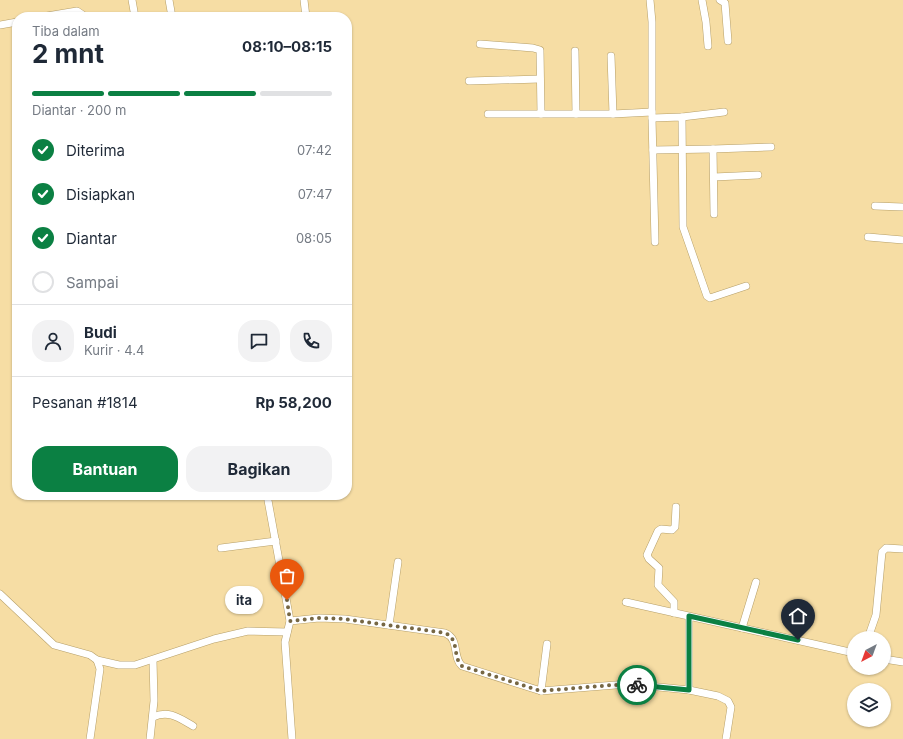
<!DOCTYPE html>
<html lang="id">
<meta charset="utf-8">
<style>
:root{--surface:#fff;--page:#f2f2f3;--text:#1f2937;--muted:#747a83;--line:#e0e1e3;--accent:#0b8043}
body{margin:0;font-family:Inter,sans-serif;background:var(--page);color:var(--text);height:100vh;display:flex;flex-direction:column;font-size:15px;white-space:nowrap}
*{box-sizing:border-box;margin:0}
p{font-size:13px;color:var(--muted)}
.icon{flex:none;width:22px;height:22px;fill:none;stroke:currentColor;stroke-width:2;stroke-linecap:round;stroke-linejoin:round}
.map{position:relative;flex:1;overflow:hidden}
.panel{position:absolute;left:12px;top:12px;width:340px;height:488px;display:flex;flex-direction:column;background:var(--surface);border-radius:16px;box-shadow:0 1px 3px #0004}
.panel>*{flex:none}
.needle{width:26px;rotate:221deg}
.fabs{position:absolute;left:847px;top:631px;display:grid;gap:8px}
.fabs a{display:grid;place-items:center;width:44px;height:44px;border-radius:50%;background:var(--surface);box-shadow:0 1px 3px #0004;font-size:20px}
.pin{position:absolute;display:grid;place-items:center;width:34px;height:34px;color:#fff;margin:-41px -17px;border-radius:50% 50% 50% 0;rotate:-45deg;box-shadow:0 0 4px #0007}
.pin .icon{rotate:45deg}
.courier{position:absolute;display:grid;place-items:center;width:40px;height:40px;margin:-20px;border:3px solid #0b8043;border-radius:50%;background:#fff;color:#222;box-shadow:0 1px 5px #0007}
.bubble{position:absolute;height:28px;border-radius:14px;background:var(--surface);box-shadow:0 1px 3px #0004;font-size:13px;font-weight:700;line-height:28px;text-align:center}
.summary em{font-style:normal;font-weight:700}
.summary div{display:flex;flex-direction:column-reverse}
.summary{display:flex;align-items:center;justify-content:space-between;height:68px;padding:0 20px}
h1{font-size:26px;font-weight:700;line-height:30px}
.bar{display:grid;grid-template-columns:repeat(4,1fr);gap:6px 4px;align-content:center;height:48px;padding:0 20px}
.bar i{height:5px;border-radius:3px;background:var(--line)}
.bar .selected{background:var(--accent)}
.bar p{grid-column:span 4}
.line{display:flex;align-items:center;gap:10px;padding:0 20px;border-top:1px solid var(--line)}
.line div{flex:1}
.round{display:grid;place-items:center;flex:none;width:42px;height:42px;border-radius:16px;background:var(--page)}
ol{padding:0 20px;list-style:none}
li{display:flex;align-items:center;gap:12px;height:44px}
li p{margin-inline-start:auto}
li .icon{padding:4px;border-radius:50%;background:var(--accent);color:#fff;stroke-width:4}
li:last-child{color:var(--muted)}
li i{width:22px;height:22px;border:2px solid var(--line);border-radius:50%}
.primary-button{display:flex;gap:8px;margin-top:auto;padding:8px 20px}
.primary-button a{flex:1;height:46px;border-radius:16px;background:var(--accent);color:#fff;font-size:16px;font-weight:700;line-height:46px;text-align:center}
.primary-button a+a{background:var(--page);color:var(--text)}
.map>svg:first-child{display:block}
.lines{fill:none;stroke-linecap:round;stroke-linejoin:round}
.street-casing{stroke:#b69f68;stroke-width:8}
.street{stroke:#fff;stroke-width:7}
.done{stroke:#766744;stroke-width:4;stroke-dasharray:0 7.2}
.route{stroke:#0b8043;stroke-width:5}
</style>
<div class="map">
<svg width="903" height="739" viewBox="0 0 903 739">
<rect width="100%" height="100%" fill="#f6dda4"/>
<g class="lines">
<g class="street-casing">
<g id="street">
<polyline points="132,0 135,17"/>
<polyline points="169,0 172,17"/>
<polyline points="304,0 306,17"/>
<polyline points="650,0 652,22 652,118 655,242"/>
<polyline points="702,0 706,22 708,46"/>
<polyline points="720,0 725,3 728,41"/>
<polyline points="41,17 77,11 83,15 84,17"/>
<polyline points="0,25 17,22"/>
<polyline points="480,44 533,48 540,50 541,114"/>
<polyline points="575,51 576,114"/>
<polyline points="611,56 613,114"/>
<polyline points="469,81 540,79"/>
<polyline points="488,114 613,114 652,112"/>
<polyline points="682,117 724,112"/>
<polyline points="652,118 682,117 683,227 707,296 710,298 746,286"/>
<polyline points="713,149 714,214"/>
<polyline points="653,150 713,149 771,147"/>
<polyline points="714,177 758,175"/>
<polyline points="875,206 903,207"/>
<polyline points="868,237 903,240"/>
<polyline points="267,495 289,615 290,621 285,642 292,739"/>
<polyline points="221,548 276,541"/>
<polyline points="0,594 54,645 90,655 97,660 100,669 90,739"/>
<polyline points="626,602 854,653"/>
<polyline points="674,613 674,602 658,585 659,568 649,559 647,555 658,531 661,529 672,530 675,527 676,507"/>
<path d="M290 621 319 618 345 619 445 633C460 639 452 657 462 666L541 691 628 684 689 690 718 696 728 701 731 707 726 739"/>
<polyline points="389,625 398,562"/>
<polyline points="742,628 756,582"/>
<polyline points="868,638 876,615 882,552 886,548 903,549"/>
<polyline points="884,659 903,662"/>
<polyline points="97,660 119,665 135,665 214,639 248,631 287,632"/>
<polyline points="689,690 689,617"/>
<polyline points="541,691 547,644"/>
<path d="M153 717C169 710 179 718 193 726"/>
<polyline points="150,739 154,701 153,660"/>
</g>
</g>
<use href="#street" class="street"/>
</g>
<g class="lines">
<path class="done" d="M287 600 290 621 319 618 345 619 445 633C460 639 452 657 462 666L541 691 613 685H637"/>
<polyline class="route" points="637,685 689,690 689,616 798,640"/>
</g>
</svg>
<div class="fabs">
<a><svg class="needle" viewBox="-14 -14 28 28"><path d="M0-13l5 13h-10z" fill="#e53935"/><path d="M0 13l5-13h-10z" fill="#747a83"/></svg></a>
<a><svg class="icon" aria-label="layers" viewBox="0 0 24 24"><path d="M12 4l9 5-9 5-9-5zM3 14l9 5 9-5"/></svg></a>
</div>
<div class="pin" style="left:287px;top:600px;background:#ea580c"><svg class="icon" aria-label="bag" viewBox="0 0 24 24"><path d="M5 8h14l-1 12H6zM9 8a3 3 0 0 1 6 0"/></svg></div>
<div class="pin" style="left:798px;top:640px;background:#1f2937"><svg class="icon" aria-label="home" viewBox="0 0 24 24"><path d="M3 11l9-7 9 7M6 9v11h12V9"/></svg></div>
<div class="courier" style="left:637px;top:685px"><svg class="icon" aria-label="bike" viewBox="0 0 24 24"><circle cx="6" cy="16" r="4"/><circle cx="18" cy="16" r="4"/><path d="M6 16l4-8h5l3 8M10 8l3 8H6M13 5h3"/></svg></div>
<div class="bubble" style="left:225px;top:586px;width:38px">ita</div>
<section class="panel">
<div class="summary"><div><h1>2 mnt</h1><p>Tiba dalam</p></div><em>08:10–08:15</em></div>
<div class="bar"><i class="selected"></i><i class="selected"></i><i class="selected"></i><i></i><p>Diantar · 200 m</p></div>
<ol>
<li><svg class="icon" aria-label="check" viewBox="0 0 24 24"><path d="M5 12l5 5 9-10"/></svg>Diterima<p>07:42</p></li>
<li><svg class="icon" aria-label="check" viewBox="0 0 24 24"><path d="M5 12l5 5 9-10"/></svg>Disiapkan<p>07:47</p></li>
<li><svg class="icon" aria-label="check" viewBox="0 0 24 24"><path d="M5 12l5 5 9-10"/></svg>Diantar<p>08:05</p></li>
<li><i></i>Sampai</li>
</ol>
<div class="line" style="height:72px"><a class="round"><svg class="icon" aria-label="person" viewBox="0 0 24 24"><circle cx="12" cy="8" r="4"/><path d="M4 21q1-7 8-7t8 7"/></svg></a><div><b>Budi</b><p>Kurir · 4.4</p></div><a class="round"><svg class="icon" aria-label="chat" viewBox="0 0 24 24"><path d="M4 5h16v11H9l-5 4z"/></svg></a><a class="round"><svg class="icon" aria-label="phone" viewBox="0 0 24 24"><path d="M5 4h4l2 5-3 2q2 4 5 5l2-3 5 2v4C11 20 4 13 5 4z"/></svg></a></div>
<div class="line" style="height:52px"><div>Pesanan #1814</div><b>Rp 58,200</b></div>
<div class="primary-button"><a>Bantuan</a><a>Bagikan</a></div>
</section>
</div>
